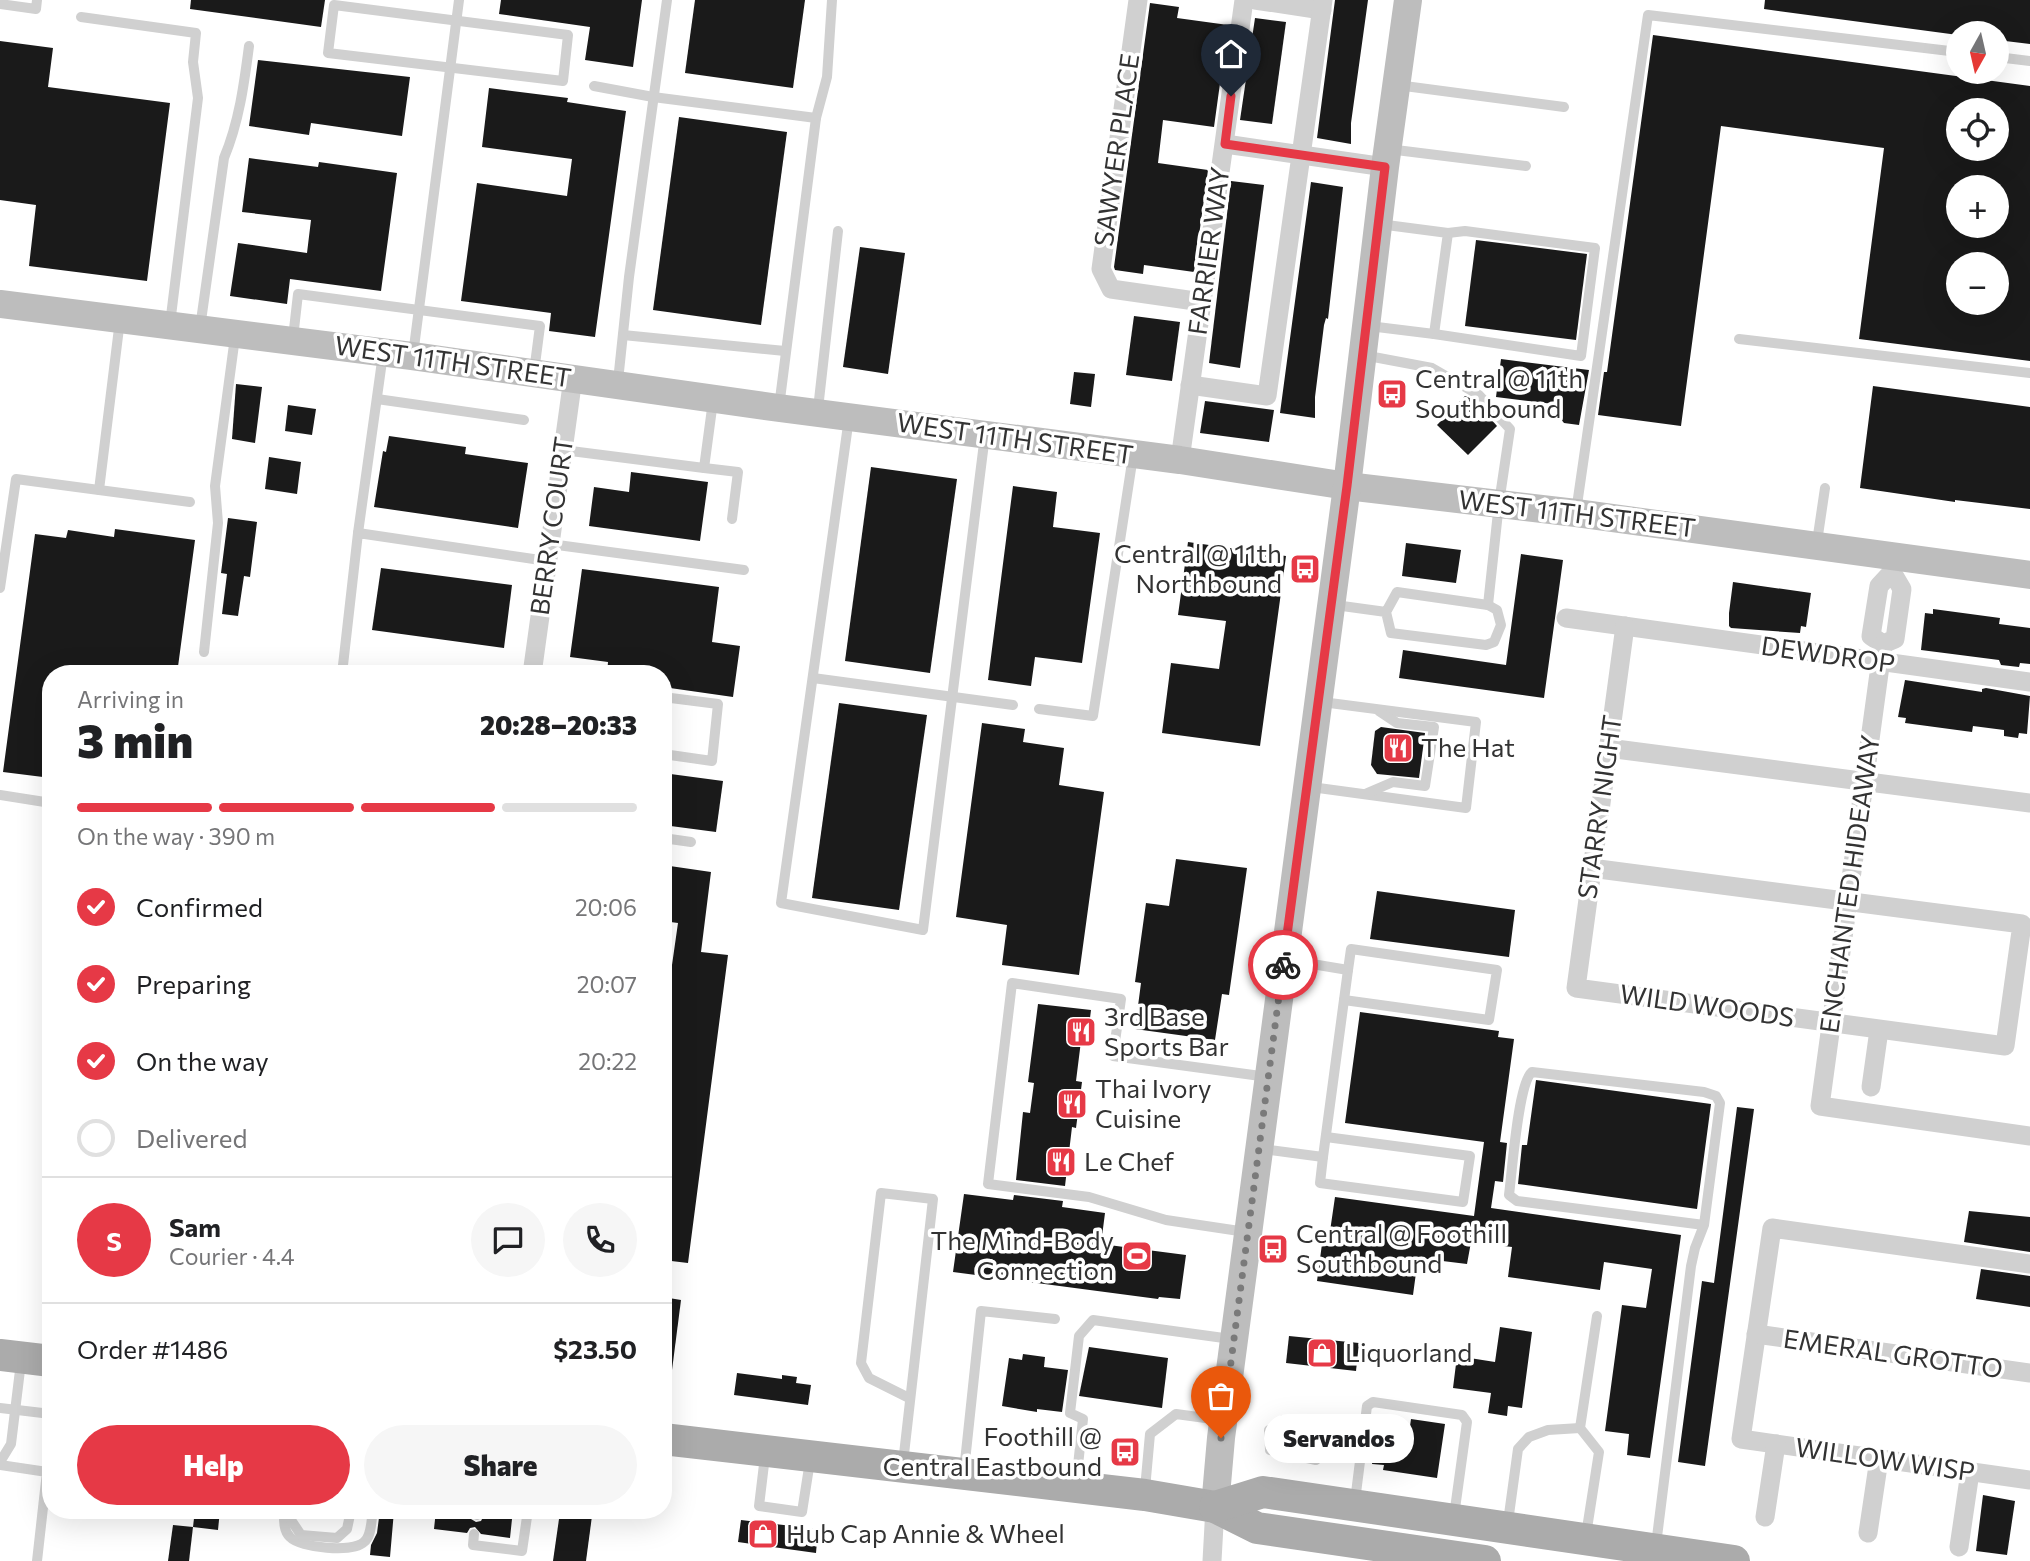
<!DOCTYPE html>
<meta charset="utf-8">
<style>
:root{--surface:#fff;--page:#f6f6f6;--text:#202124;--muted:#757577;--line:#e0e0e0;--accent:#e63946}
body{margin:0;font-family:Commissioner,sans-serif;background:var(--page);color:var(--text);height:100vh;display:flex;flex-direction:column;font-size:26px;white-space:nowrap}
*{box-sizing:border-box;margin:0}
p{font-size:23px;color:var(--muted)}
.icon{flex:none;width:38px;height:38px;fill:none;stroke:currentColor;stroke-width:2;stroke-linecap:round;stroke-linejoin:round}
.map{position:relative;flex:1;overflow:hidden}
.side{position:absolute;left:42px;top:665px;width:630px;height:854px;display:flex;flex-direction:column;background:var(--surface);border-radius:28px;box-shadow:0 7px 28px #0002}
.side>*{flex:none}
.needle{width:46px;rotate:188deg}
.tools{position:absolute;left:1946px;top:21px;display:grid;gap:14px}
.tools a{display:grid;place-items:center;width:63px;height:63px;border-radius:50%;background:var(--surface);box-shadow:0 7px 28px #0002;font-size:35px}
.pin{position:absolute;display:grid;place-items:center;width:60px;height:60px;color:#fff;margin:-72px -30px;border-radius:50% 50% 50% 0;rotate:-45deg;box-shadow:0 0 7px #0007}
.pin .icon{rotate:45deg}
.courier{position:absolute;display:grid;place-items:center;width:70px;height:70px;margin:-35px;border:5px solid #e63946;border-radius:50%;background:#fff;color:#222;box-shadow:0 2px 9px #0007}
.bubble{position:absolute;height:49px;border-radius:24px;background:var(--surface);box-shadow:0 7px 28px #0002;font-size:23px;font-weight:800;line-height:49px;text-align:center}
.head em{font-style:normal;font-weight:800}
.head div{display:flex;flex-direction:column-reverse}
.head{display:flex;align-items:center;justify-content:space-between;height:119px;padding:0 35px}
h1{font-size:46px;font-weight:800;line-height:52px}
.bar{display:grid;grid-template-columns:repeat(4,1fr);gap:10px 7px;align-content:center;height:84px;padding:0 35px}
.bar i{height:9px;border-radius:5px;background:var(--line)}
.bar .selected{background:var(--accent)}
.bar p{grid-column:span 4}
.line{display:flex;align-items:center;gap:18px;padding:0 35px;border-top:2px solid var(--line)}
.line div{flex:1}
.round{display:grid;place-items:center;flex:none;width:74px;height:74px;border-radius:37px;background:var(--page)}
ol{padding:0 35px;list-style:none}
li{display:flex;align-items:center;gap:21px;height:77px}
li p{margin-inline-start:auto}
li .icon{padding:7px;border-radius:50%;background:var(--accent);color:#fff;stroke-width:4}
li:last-child{color:var(--muted)}
li i{width:38px;height:38px;border:4px solid var(--line);border-radius:50%}
.primary-button{display:flex;gap:14px;margin-top:auto;padding:14px 35px}
.primary-button a{flex:1;height:80px;border-radius:42px;background:var(--accent);color:#fff;font-size:28px;font-weight:800;line-height:80px;text-align:center}
.primary-button a+a{background:var(--page);color:var(--text)}
.map>svg:first-child{display:block}
.building{fill:#1a1a1a;fill-rule:evenodd}
.lines{fill:none;stroke-linecap:round;stroke-linejoin:round}
.lane{stroke:#d0d0d0;stroke-width:10}
.street{stroke:#d0d0d0;stroke-width:19}
.secondary{stroke:#bdbdbd;stroke-width:28}
.primary{stroke:#ababab;stroke-width:32}
.done{stroke:#7a7a7a;stroke-width:7;stroke-dasharray:0 12.6}
.route{stroke:#e63946;stroke-width:9}
.labels{text-anchor:middle;stroke-width:7;stroke-linejoin:round;paint-order:stroke}
.street-label{font-size:26px;fill:#333;stroke:#fff}
.poi-label{font-size:26px;fill:#333;stroke:#fff;text-anchor:start}
</style>
<div class="map">
<svg width="2030" height="1561" viewBox="0 0 2030 1561">
<rect width="100%" height="100%" fill="#fff"/>
<g class="building">
<polygon points="191,0 325,0 321,27 190,9"/>
<polygon points="501,0 642,0 633,67 585,60 590,27 499,14"/>
<polygon points="695,0 805,0 793,88 685,73"/>
<polygon points="1335,0 1368,0 1351,123 1351,144 1317,138"/>
<polygon points="1765,0 2030,0 2030,44 1997,40 1997,33 1958,35 1764,9"/>
<polygon points="1150,3 1179,7 1177,18 1228,25 1214,127 1163,120 1158,163 1208,170 1194,272 1144,265 1143,274 1115,270 1114,267"/>
<polygon points="1255,18 1286,22 1272,124 1240,120"/>
<path d="M1653 35 2030 86V361L1859 339 1884 148 1721 126 1681 426 1598 415 1604 372H1607ZM1958 110H1997V149H1958ZM1958 187H1997V226H1958ZM1958 264H1997V303H1958Z"/>
<polygon points="0,41 53,48 48,87 170,103 147,281 29,266 36,205 0,200"/>
<polygon points="258,60 410,77 402,136 311,123 309,135 249,126"/>
<polygon points="489,88 568,98 567,102 626,111 595,337 549,331 551,313 461,301 477,183 567,196 572,159 482,147"/>
<polygon points="679,117 787,132 761,325 653,310"/>
<polygon points="249,158 318,167 319,162 397,173 381,291 290,279 287,304 230,296 238,243 307,253 311,220 242,212"/>
<polygon points="1231,181 1264,185 1240,368 1209,363"/>
<polygon points="1311,182 1343,187 1328,319 1326,318 1324,325 1315,397 1315,418 1280,413"/>
<polygon points="1476,240 1587,254 1576,340 1465,326"/>
<polygon points="860,247 905,253 888,374 843,367"/>
<polygon points="1134,316 1180,322 1172,381 1126,375"/>
<polygon points="1501,359 1589,370 1579,425 1564,423 1560,418 1562,405 1496,397"/>
<polygon points="1074,372 1095,374 1091,407 1070,404"/>
<polygon points="236,384 262,387 255,443 232,439"/>
<polygon points="1873,386 2030,407 2030,509 1955,500 1955,502 1860,488"/>
<polygon points="1465,396 1474,400 1497,426 1468,455 1437,425"/>
<polygon points="1205,401 1274,410 1269,442 1200,433"/>
<polygon points="288,405 316,409 312,435 285,431"/>
<polygon points="389,436 466,447 465,454 528,463 518,528 374,507 383,451 386,452"/>
<polygon points="269,457 301,462 297,494 265,489"/>
<polygon points="871,467 957,479 930,673 845,661"/>
<polygon points="631,472 708,482 700,541 589,526 594,487 629,492"/>
<polygon points="1013,486 1057,492 1053,527 1100,533 1082,663 1035,657 1031,686 988,680"/>
<polygon points="228,518 257,522 250,577 244,576 238,616 222,614 227,574 221,573"/>
<polygon points="115,529 195,540 177,674 51,674 51,778 3,772 35,534 66,538 68,530 114,537"/>
<polygon points="1188,542 1286,556 1260,746 1162,733 1171,663 1219,669 1226,621 1178,615"/>
<polygon points="1406,543 1461,550 1456,583 1402,576"/>
<polygon points="1521,554 1563,560 1544,698 1399,678 1403,650 1506,665"/>
<polygon points="381,568 512,585 504,648 372,630"/>
<polygon points="582,569 719,587 712,642 740,646 733,697 663,687 663,674 607,674 608,662 570,657"/>
<polygon points="1733,582 1811,593 1806,627 1801,626 1800,633 1731,628 1729,626 1729,613"/>
<polygon points="1933,609 2000,618 1999,624 2030,628 2030,664 2020,663 2019,667 2001,665 1999,660 1921,650 1925,613 1933,614"/>
<polygon points="1905,680 1982,692 1982,689 1986,688 2030,696 2027,734 2019,733 2018,738 2004,736 2004,730 1973,726 1972,732 1905,723 1906,718 1898,717"/>
<polygon points="839,703 927,715 899,910 812,898"/>
<polygon points="982,723 1025,729 1023,742 1064,748 1059,785 1104,792 1079,975 1002,965 1007,925 956,917"/>
<polygon points="1381,727 1425,733 1419,778 1377,774 1371,765 1375,731"/>
<polygon points="663,773 723,781 716,832 663,825"/>
<polygon points="1176,859 1247,868 1229,995 1222,994 1215,1040 1135,1029 1141,983 1135,982 1146,903 1169,906"/>
<polygon points="663,865 711,872 701,952 728,955 688,1263 663,1260 663,1235 667,1207 663,1207 663,1028 678,923 663,921"/>
<polygon points="1377,891 1515,910 1509,957 1370,939"/>
<polygon points="1038,1004 1091,1010 1087,1042 1081,1041 1076,1081 1082,1082 1076,1128 1072,1127 1065,1186 1016,1180 1023,1112 1030,1113 1034,1083 1028,1082"/>
<polygon points="1360,1012 1499,1031 1498,1037 1514,1039 1500,1142 1507,1143 1503,1182 1495,1181 1491,1208 1681,1235 1650,1458 1627,1455 1629,1434 1605,1431 1622,1305 1646,1308 1652,1269 1604,1262 1600,1290 1508,1277 1512,1247 1471,1242 1467,1264 1418,1258 1413,1295 1317,1281 1322,1244 1328,1245 1335,1197 1474,1216 1484,1142 1345,1123"/>
<polygon points="1536,1080 1711,1104 1697,1209 1518,1184 1522,1145 1527,1145"/>
<polygon points="1737,1107 1754,1109 1705,1466 1678,1462 1702,1281 1714,1283"/>
<polygon points="964,1194 1013,1200 1014,1195 1063,1201 1062,1207 1105,1213 1101,1244 1186,1255 1180,1299 1159,1297 1158,1299 953,1272"/>
<polygon points="1969,1211 2030,1217 2030,1252 1964,1242"/>
<polygon points="1981,1269 2030,1276 2030,1307 1976,1299"/>
<polygon points="663,1297 681,1300 672,1370 663,1370"/>
<polygon points="1500,1327 1532,1332 1522,1408 1508,1406 1507,1416 1488,1413 1491,1393 1453,1388 1457,1356 1495,1362"/>
<polygon points="1289,1336 1359,1343 1356,1371 1286,1363"/>
<polygon points="1089,1347 1168,1358 1162,1408 1079,1396"/>
<polygon points="1023,1354 1045,1357 1044,1367 1068,1370 1062,1412 1037,1409 1037,1412 1002,1406 1009,1358 1022,1360"/>
<polygon points="737,1373 782,1379 782,1375 797,1377 796,1383 811,1385 808,1405 734,1395"/>
<polygon points="1281,1415 1299,1417 1298,1427 1280,1424"/>
<polygon points="1411,1419 1445,1424 1437,1478 1383,1470 1384,1465 1372,1464 1378,1422 1410,1426"/>
<polygon points="1983,1495 2015,1501 2007,1555 1976,1551"/>
<polygon points="195,1510 220,1510 218,1530 193,1527"/>
<polygon points="380,1510 394,1511 390,1557 370,1555 371,1545 377,1533"/>
<polygon points="436,1510 470,1514 471,1519 476,1522 481,1521 484,1515 512,1519 510,1538 481,1534 475,1527 470,1528 467,1533 434,1529"/>
<polygon points="560,1512 592,1516 586,1561 553,1561"/>
<polygon points="741,1520 818,1529 816,1553 738,1542"/>
<polygon points="173,1525 193,1527 189,1561 168,1561"/>
</g>
<g class="lines">
<g class="lane">
<polyline points="0,4 36,9 37,0"/>
<polygon points="334,5 568,35 563,81 328,53"/>
<polyline points="81,17 196,33 193,62 198,98 170,324"/>
<polyline points="1997,57 2030,61"/>
<polyline points="1397,85 1564,107"/>
<polyline points="594,86 653,97 816,118"/>
<polyline points="1388,149 1526,166"/>
<polyline points="120,320 99,490 190,502"/>
<polyline points="1369,326 1434,334 1448,233 1379,224"/>
<path d="M200 328 224 158C239 122 244 85 249 46"/>
<polyline points="1434,334 1581,356 1595,248 1465,231 1448,233"/>
<polyline points="623,335 785,351"/>
<polyline points="293,338 298,294 540,326 534,372"/>
<polyline points="1739,339 2030,373"/>
<polyline points="413,355 459,0"/>
<polyline points="1363,355 1432,368 1479,395 1510,429 1499,503 1488,605"/>
<polyline points="618,381 629,277 667,0"/>
<polyline points="377,399 524,420"/>
<polyline points="779,407 816,118 827,77 832,0"/>
<polyline points="818,409 838,231"/>
<polyline points="849,418 781,903 923,930 985,435"/>
<polyline points="563,450 704,468 713,401"/>
<polyline points="704,468 738,472 732,519"/>
<polyline points="1576,512 1648,15 1958,52"/>
<polyline points="358,533 383,354"/>
<polyline points="1817,542 1825,488"/>
<polyline points="550,544 744,570"/>
<polyline points="0,588 16,479 99,490"/>
<polyline points="1335,605 1386,612 1391,633 1486,645 1494,642 1501,625 1497,610 1488,605 1397,592 1386,612"/>
<polyline points="204,652 218,523 215,486 235,337"/>
<polyline points="342,674 358,533 547,561"/>
<polyline points="813,678 1013,705"/>
<polyline points="663,697 718,704 712,761 663,754"/>
<polyline points="1039,709 1093,716 1133,456"/>
<polyline points="1311,787 1466,808 1476,722 1322,702"/>
<polyline points="1365,794 1393,782 1425,786 1434,727 1397,723 1379,711"/>
<polyline points="0,795 51,803"/>
<polyline points="663,838 691,842"/>
<polyline points="1344,1000 1489,1020 1497,970 1351,949 1348,970"/>
<polyline points="1262,1149 1323,1157 1348,970 1288,960"/>
<polyline points="1323,1157 1320,1183 1463,1202 1470,1156 1326,1137"/>
<polyline points="1246,1232 1166,1220 1089,1197 988,1184 1012,983 1121,999 1113,1056 1268,1077"/>
<polyline points="0,1408 51,1414"/>
<polygon points="1269,1430 1318,1437 1316,1460 1270,1450"/>
<polyline points="765,1456 759,1506 802,1512 810,1461"/>
<polyline points="0,1462 11,1444 21,1362"/>
<polyline points="903,1463 933,1199 881,1193 861,1363 869,1378 909,1398"/>
<polyline points="0,1465 47,1472 37,1561"/>
<polyline points="964,1471 981,1311 1055,1319"/>
<polyline points="1076,1484 1083,1419 1070,1413 1079,1336 1093,1320 1231,1339"/>
<polyline points="1145,1489 1150,1434 1176,1414 1220,1420"/>
<polyline points="1355,1501 1367,1406 1373,1402 1462,1415 1467,1422 1454,1516"/>
<path d="M284 1510C284 1519 283 1530 290 1537 300 1548 353 1553 364 1542 372 1536 371 1520 373 1510"/>
<polyline points="290,1510 291,1520 301,1535 337,1538 347,1529 351,1510"/>
<polyline points="477,1515 477,1510"/>
<polyline points="1508,1522 1518,1449 1529,1437 1548,1430 1580,1428"/>
<polyline points="474,1534 473,1545 522,1551 528,1510"/>
<polyline points="1586,1535 1599,1452 1580,1428 1597,1316"/>
<path d="M1656 1545 1691 1266 1695 1248 1704 1225 1720 1103 1716 1096 1704 1092 1532 1072C1518 1083 1512 1173 1509 1195L1517 1201 1704 1225"/>
</g>
<g class="street">
<polyline points="1138,0 1101,269 1111,289 1202,302"/>
<polyline points="1255,0 1322,10"/>
<polyline points="1225,144 1385,167"/>
<polyline points="1190,385 1267,396 1323,0"/>
<polyline points="1180,460 1244,0"/>
<polygon points="1892,572 1902,589 1895,639 1883,644 1871,636 1879,586"/>
<polyline points="1566,618 2030,682"/>
<polyline points="1883,644 1820,1106 2030,1136"/>
<polyline points="532,674 573,378"/>
<polyline points="1608,748 2030,803"/>
<polyline points="1591,868 2022,924 2005,1046 1576,988 1625,626"/>
<polyline points="1871,1087 1879,1030"/>
<polyline points="2030,1264 1772,1228 1741,1439 2030,1480"/>
<polyline points="1756,1334 2030,1373"/>
<polyline points="1765,1517 1776,1444"/>
<polyline points="1868,1533 1879,1459"/>
<polyline points="1959,1547 1970,1472"/>
<polyline points="1212,1561 1215,1507"/>
</g>
<g class="secondary">
<polyline points="0,304 412,356 779,408 1180,460 1347,486 1576,513 2030,575"/>
<polyline points="1215,1507 1221,1438 1347,486 1385,167 1408,0"/>
</g>
<g class="primary">
<polyline points="0,1355 51,1361"/>
<polyline points="663,1439 1145,1495 1215,1507 1257,1528 1485,1561"/>
<polyline points="1215,1507 1263,1492 1734,1561"/>
</g>
</g>
<g class="lines">
<polyline class="done" points="1221,1438 1283,965"/>
<polyline class="route" points="1231,96 1225,144 1385,167 1347,486 1283,965"/>
</g>
<defs>
<g id="bus-square" transform="scale(1.575)"><rect x="-9" y="-9" width="18" height="18" rx="4" fill="#e63946" stroke="#fff"/><path d="M-5-6H5V4H4V6H2V4H-2V6H-4V4H-5ZM-3.5-4V0h7V-4ZM-3.5 1.2v1.5H-2V1.2ZM2 1.2v1.5H3.5V1.2Z" fill="#fff"/></g>
<g id="restaurant-square" transform="scale(1.575)"><rect x="-9" y="-9" width="18" height="18" rx="4" fill="#e63946" stroke="#fff"/><path d="M-5-6h1v4h1v-4h1v4h1v-4h1v5L-1.5 .5V6h-2V.5L-5-1ZM5-6V6H3V1.5H1.5Q1.5-4 5-6Z" fill="#fff"/></g>
<g id="stadium-square" transform="scale(1.575)"><rect x="-9" y="-9" width="18" height="18" rx="4" fill="#e63946" stroke="#fff"/><path d="M0-5a6.5 5 0 1 0 0 10a6.5 5 0 1 0 0-10ZM-3.5-1.8h7v3.6h-7Z" fill="#fff"/></g>
<g id="shop-square" transform="scale(1.575)"><rect x="-9" y="-9" width="18" height="18" rx="4" fill="#e63946" stroke="#fff"/><path d="M-5-2.5h2.3a2.7 3.5 0 0 1 5.4 0H5L5.5 6h-11ZM-1.5-2.5h3a1.5 2.3 0 0 0-3 0Z" fill="#fff"/></g>
</defs>
<g fill-rule="evenodd">
<use href="#bus-square" x="1392" y="394"/>
<use href="#bus-square" x="1305" y="569"/>
<use href="#restaurant-square" x="1398" y="748"/>
<use href="#restaurant-square" x="1081" y="1032"/>
<use href="#restaurant-square" x="1072" y="1104"/>
<use href="#restaurant-square" x="1061" y="1162"/>
<use href="#bus-square" x="1273" y="1249"/>
<use href="#stadium-square" x="1137" y="1256"/>
<use href="#shop-square" x="1322" y="1353"/>
<use href="#bus-square" x="1125" y="1452"/>
<use href="#shop-square" x="763" y="1534"/>
</g>
<g class="labels">
<g class="street-label">
<text transform="translate(1117 150) rotate(-82)" y="9">SAWYER PLACE</text>
<text transform="translate(1209 251) rotate(-82)" y="9">FARRIER WAY</text>
<text transform="translate(453 362) rotate(8)" y="9">WEST 11TH STREET</text>
<text transform="translate(1015 439) rotate(8)" y="9">WEST 11TH STREET</text>
<text transform="translate(1577 514) rotate(7)" y="9">WEST 11TH STREET</text>
<text transform="translate(552 526) rotate(-82)" y="9">BERRY COURT</text>
<text transform="translate(1828 655) rotate(8)" y="9">DEWDROP</text>
<text transform="translate(1600 807) rotate(-82)" y="9">STARRY NIGHT</text>
<text transform="translate(1850 884) rotate(-82)" y="9">ENCHANTED HIDEAWAY</text>
<text transform="translate(1707 1006) rotate(8)" y="9">WILD WOODS</text>
<text transform="translate(1893 1354) rotate(8)" y="9">EMERAL GROTTO</text>
<text transform="translate(1885 1460) rotate(8)" y="9">WILLOW WISP</text>
</g>
<g class="poi-label">
<text x="1415" y="388">Central @ 11th<tspan x="1415" dy="30">Southbound</tspan></text>
<text x="1282" y="563" text-anchor="end">Central @ 11th<tspan x="1282" dy="30">Northbound</tspan></text>
<text x="1421" y="757">The Hat</text>
<text x="1104" y="1026">3rd Base<tspan x="1104" dy="30">Sports Bar</tspan></text>
<text x="1095" y="1098">Thai Ivory<tspan x="1095" dy="30">Cuisine</tspan></text>
<text x="1084" y="1171">Le Chef</text>
<text x="1296" y="1243">Central @ Foothill<tspan x="1296" dy="30">Southbound</tspan></text>
<text x="1114" y="1250" text-anchor="end">The Mind-Body<tspan x="1114" dy="30">Connection</tspan></text>
<text x="1345" y="1362">Liquorland</text>
<text x="1102" y="1446" text-anchor="end">Foothill @<tspan x="1102" dy="30">Central Eastbound</tspan></text>
<text x="786" y="1543">Hub Cap Annie &amp; Wheel</text>
</g>
</g>
</svg>
<div class="tools">
<a><svg class="needle" viewBox="-14 -14 28 28"><path d="M0-13l5 13h-10z" fill="#e53935"/><path d="M0 13l5-13h-10z" fill="#757577"/></svg></a>
<a><svg class="icon" aria-label="locate" viewBox="0 0 24 24"><circle cx="12" cy="12" r="6"/><path d="M12 2v4M12 18v4M2 12h4M18 12h4"/></svg></a>
<a>+</a>
<a>−</a>
</div>
<div class="pin" style="left:1221px;top:1438px;background:#ea580c"><svg class="icon" aria-label="bag" viewBox="0 0 24 24"><path d="M5 8h14l-1 12H6zM9 8a3 3 0 0 1 6 0"/></svg></div>
<div class="pin" style="left:1231px;top:96px;background:#1f2937"><svg class="icon" aria-label="home" viewBox="0 0 24 24"><path d="M3 11l9-7 9 7M6 9v11h12V9"/></svg></div>
<div class="courier" style="left:1283px;top:965px"><svg class="icon" aria-label="bike" viewBox="0 0 24 24"><circle cx="6" cy="16" r="4"/><circle cx="18" cy="16" r="4"/><path d="M6 16l4-8h5l3 8M10 8l3 8H6M13 5h3"/></svg></div>
<div class="bubble" style="left:1264px;top:1414px;width:150px">Servandos</div>
<section class="side">
<div class="head"><div><h1>3 min</h1><p>Arriving in</p></div><em>20:28–20:33</em></div>
<div class="bar"><i class="selected"></i><i class="selected"></i><i class="selected"></i><i></i><p>On the way · 390 m</p></div>
<ol>
<li><svg class="icon" aria-label="check" viewBox="0 0 24 24"><path d="M5 12l5 5 9-10"/></svg>Confirmed<p>20:06</p></li>
<li><svg class="icon" aria-label="check" viewBox="0 0 24 24"><path d="M5 12l5 5 9-10"/></svg>Preparing<p>20:07</p></li>
<li><svg class="icon" aria-label="check" viewBox="0 0 24 24"><path d="M5 12l5 5 9-10"/></svg>On the way<p>20:22</p></li>
<li><i></i>Delivered</li>
</ol>
<div class="line" style="height:126px"><b class="round" style="background:var(--accent);color:#fff">S</b><div><b>Sam</b><p>Courier · 4.4</p></div><a class="round"><svg class="icon" aria-label="chat" viewBox="0 0 24 24"><path d="M4 5h16v11H9l-5 4z"/></svg></a><a class="round"><svg class="icon" aria-label="phone" viewBox="0 0 24 24"><path d="M5 4h4l2 5-3 2q2 4 5 5l2-3 5 2v4C11 20 4 13 5 4z"/></svg></a></div>
<div class="line" style="height:91px"><div>Order #1486</div><b>$23.50</b></div>
<div class="primary-button"><a>Help</a><a>Share</a></div>
</section>
</div>
